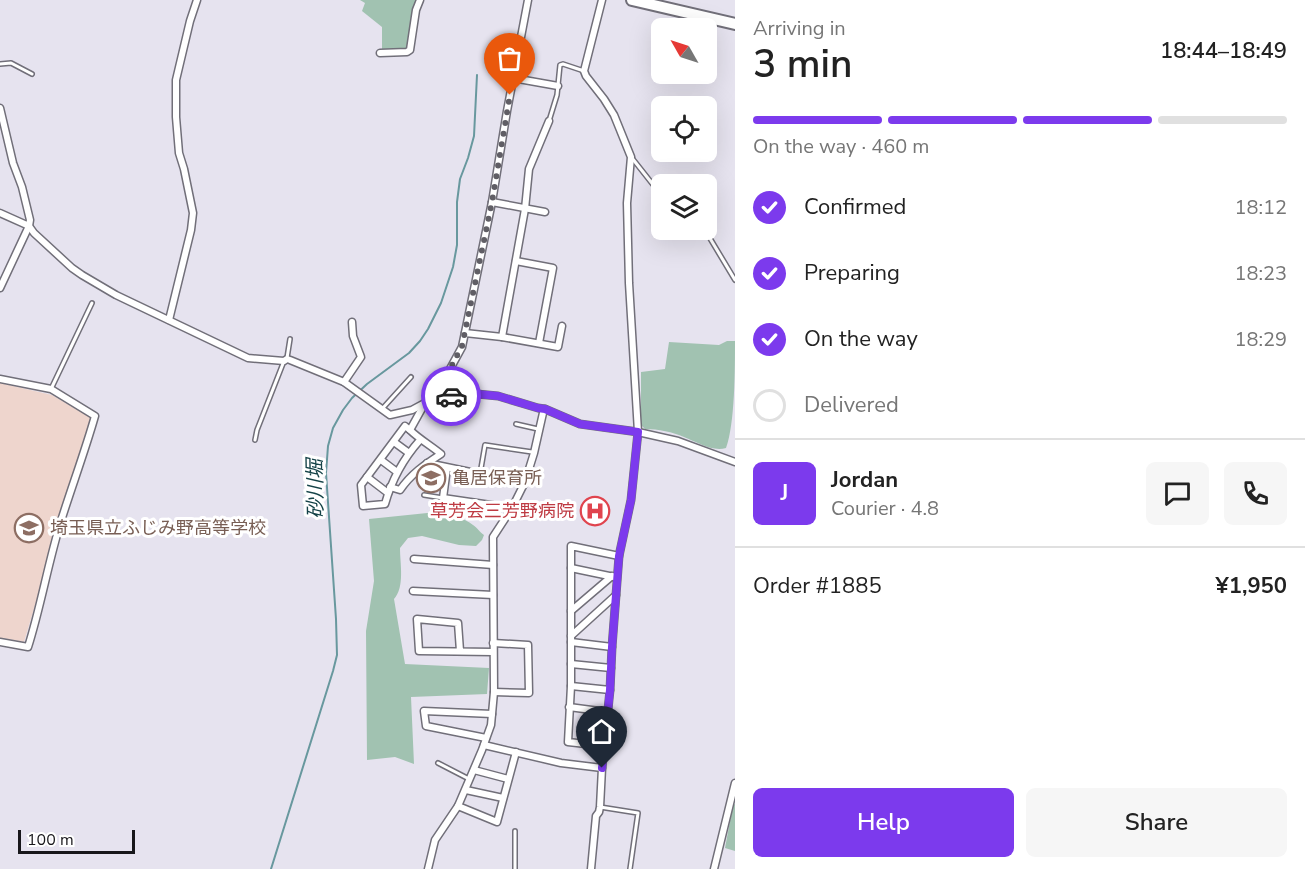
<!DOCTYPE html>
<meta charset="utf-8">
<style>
:root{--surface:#fff;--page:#f6f6f6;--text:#222;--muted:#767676;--line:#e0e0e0;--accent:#7c3aed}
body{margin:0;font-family:"Nunito Sans","Noto Sans JP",sans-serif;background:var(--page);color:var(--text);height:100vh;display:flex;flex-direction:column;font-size:22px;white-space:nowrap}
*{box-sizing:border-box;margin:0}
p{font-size:20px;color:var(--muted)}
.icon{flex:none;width:33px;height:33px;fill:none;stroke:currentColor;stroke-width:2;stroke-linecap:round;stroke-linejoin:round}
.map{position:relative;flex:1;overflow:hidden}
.panel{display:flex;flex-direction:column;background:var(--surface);width:570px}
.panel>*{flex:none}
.needle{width:39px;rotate:309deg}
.tools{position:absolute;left:651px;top:18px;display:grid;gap:12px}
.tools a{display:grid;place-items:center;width:66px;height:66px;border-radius:9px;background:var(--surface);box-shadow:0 6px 24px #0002;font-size:30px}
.scale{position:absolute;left:18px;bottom:15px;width:117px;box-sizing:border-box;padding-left:6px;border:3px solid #18171b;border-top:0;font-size:16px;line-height:21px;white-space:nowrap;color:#18171b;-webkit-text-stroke:4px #fff;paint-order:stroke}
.pin{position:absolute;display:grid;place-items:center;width:51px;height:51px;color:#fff;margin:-62px -26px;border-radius:50% 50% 50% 0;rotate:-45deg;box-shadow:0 0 6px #0007}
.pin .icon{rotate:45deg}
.courier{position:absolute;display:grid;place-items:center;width:60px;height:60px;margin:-30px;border:4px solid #7c3aed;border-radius:50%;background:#fff;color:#222;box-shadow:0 2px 8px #0007}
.overview em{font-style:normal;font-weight:600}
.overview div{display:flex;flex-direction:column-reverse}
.overview{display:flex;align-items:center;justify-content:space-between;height:102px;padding:0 18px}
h1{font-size:39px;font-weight:600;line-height:45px}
.bar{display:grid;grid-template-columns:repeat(4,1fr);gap:9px 6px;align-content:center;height:72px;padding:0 18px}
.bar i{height:8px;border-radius:4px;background:var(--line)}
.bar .current{background:var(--accent)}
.bar p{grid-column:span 4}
.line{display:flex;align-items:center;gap:15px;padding:0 18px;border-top:2px solid var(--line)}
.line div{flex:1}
.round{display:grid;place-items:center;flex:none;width:63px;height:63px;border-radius:9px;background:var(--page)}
ol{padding:0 18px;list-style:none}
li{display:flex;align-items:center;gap:18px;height:66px}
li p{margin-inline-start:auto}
li .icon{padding:6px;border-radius:50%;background:var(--accent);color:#fff;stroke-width:4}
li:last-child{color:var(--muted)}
li i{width:33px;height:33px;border:3px solid var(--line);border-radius:50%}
.cta{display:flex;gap:12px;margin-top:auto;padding:12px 18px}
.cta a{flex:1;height:69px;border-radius:9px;background:var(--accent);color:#fff;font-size:24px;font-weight:600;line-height:69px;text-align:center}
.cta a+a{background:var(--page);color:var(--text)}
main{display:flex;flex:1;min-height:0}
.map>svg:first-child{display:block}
.education{fill:#eed5cd}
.green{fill:#a1c2b1}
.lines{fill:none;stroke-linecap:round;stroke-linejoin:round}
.stream{stroke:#68989e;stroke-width:2}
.service-casing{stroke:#716f79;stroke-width:6}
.minor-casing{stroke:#716f79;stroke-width:9}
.trunk-casing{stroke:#716f79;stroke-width:14}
.service{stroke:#fff;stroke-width:3}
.minor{stroke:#fff;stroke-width:6}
.trunk{stroke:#fff;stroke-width:10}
.done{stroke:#605e65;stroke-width:6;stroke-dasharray:0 10.8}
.route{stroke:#7c3aed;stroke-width:8}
.labels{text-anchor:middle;stroke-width:6;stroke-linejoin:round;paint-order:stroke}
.education-label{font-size:18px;fill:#785e54;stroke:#fff;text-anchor:start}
.health-label{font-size:18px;fill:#be3a42;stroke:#fff;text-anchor:end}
.water-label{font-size:20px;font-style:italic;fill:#144247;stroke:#fff}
</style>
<main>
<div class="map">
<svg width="735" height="869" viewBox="0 0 735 869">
<rect width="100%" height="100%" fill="#e6e3ef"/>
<polygon class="education" points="0,383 52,395 91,418 24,642 3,638 0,639"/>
<g class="green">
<polygon points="360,0 418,0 409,46 406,49 382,50 382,27 362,11 365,3"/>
<path d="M727 341H735C735 369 735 424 726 448 712 452 697 442 684 437 673 432 658 429 645 429L641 425V372L665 369 669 342 719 345Z"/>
<path d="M437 512C450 514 463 517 473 525 478 528 479 532 484 535L482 540 476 546 459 545 422 536 408 538 400 548C400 564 405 587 394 599L405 664 489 668 487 694 411 697 414 764 395 757 367 760 366 631 374 581 369 519Z"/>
<polygon points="735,804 735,851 725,848 733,805"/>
</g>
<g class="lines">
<polyline class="stream" points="271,869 333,671 337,655 336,619 326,473 328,446 333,428 343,410 352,398 367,384 409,353 420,341 428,329 441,303 453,267 457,245 457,202 460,179 468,158 474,136 477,75"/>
<g class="service-casing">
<g id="service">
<polyline points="0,64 11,63 32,74"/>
<polyline points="549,121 557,95 560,65 563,64 584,71"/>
<polyline points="632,158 662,196"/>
<polyline points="700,230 708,235 735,280"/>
<polyline points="287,358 290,339"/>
<polyline points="51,389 92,303"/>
<polyline points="382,409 411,377"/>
<polyline points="516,424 538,429"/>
<polyline points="255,440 257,430 284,361"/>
<polyline points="480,474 485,445 532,452"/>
<polyline points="424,495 443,498"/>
<polyline points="438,763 469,779"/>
<polyline points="600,807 638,813 630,869"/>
<polyline points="515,869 515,831"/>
</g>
</g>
<g class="minor-casing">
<g id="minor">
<polyline points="380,53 407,52 410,50 416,10 420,0"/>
<polyline points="513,78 558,86"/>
<polyline points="0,108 13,163 22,187 30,220 29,226 0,288"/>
<polyline points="492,202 545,212"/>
<polyline points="0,213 29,226 34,233 72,268 82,275 116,295 248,358 284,361 287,359 290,360 344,382 390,415 412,410 425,403 441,397 477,394 498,396 538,408 545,409 580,424 638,432 678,441 735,462"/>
<polyline points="516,261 553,268 539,343"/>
<polyline points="169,320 191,230 193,213 184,169 179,153 176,117 176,80 190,21 197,0"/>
<polyline points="465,333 502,337 558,347 562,326"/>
<polyline points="502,337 525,209 529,169 549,121"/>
<path d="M0 379 51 389 95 416C85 451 72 486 61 521 48 563 41 606 28 647L0 642"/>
<polyline points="344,382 361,357 353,336 352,322"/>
<path d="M420 440C403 459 392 479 385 504L363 506 361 485 405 426 410 430 425 403 450 369 462 347 492 202 507 111 528 0"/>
<polyline points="394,442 409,453"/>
<polyline points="381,460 397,472"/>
<polyline points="427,463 480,474 525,482"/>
<polyline points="447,468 443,498 512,508"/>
<polyline points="367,477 388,493"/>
<path d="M390 487 400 490C411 474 424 465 441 454 430 445 419 439 410 430"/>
<polyline points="414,559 493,565"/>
<polyline points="571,568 614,577"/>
<polyline points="413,591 493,595"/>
<polyline points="571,611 612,576"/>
<polyline points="571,636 616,595"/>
<polyline points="571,642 612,647"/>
<polyline points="493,643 528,645 529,693 494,692"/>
<polyline points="460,651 458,623 417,619 419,651 493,652"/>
<polyline points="571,664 611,668"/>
<polyline points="571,686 610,690"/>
<polyline points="569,707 607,712"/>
<polyline points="486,738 426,726 424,711 492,714"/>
<polyline points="484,745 561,763 602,768"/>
<polyline points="604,746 568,742 571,686 571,546 619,556"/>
<polyline points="474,770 508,779"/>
<polyline points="466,790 503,798"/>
<polyline points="458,806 497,822 516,752"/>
<polyline points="428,869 435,840 458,806 482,750 491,725 494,692 493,537 512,508 525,482 534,453 543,413 545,409"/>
<polyline points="591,869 596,816 599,812 600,807 602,768 610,690 612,647 619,556 631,500 638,432 629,283 627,203 631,157 614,115 604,99 586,76 584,71 602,0"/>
<polyline points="714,869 735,783"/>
</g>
</g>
<g class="trunk-casing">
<polyline id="trunk" points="632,0 735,24"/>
</g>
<use href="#service" class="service"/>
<use href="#minor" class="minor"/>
<use href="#trunk" class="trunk"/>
</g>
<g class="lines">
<polyline class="done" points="451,396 441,397 424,403 450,369 462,346 492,202 510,95"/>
<polyline class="route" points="451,396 477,394 498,396 538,408 545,409 580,424 638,432 631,500 619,556 612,647 610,690 602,768"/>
</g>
<defs>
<g id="school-ring" transform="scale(1.5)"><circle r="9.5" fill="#fff" stroke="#8d6e63" stroke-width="1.5"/><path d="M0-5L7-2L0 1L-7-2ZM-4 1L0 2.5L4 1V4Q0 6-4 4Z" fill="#8d6e63"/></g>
<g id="hospital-ring" transform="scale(1.5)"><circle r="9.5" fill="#fff" stroke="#e0444e" stroke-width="1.5"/><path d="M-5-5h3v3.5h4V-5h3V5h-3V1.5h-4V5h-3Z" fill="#e0444e"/></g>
</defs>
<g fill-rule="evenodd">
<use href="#school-ring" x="431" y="478"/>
<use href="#hospital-ring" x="595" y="511"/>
<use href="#school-ring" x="29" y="528"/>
</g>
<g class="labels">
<g class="education-label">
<text x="452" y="484">亀居保育所</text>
<text x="50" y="534">埼玉県立ふじみ野高等学校</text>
</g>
<g class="health-label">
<text x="574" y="517">草芳会三芳野病院</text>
</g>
<g class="water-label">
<text transform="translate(315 489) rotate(-91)" y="7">砂川堀</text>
</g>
</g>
</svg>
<div class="tools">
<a><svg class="needle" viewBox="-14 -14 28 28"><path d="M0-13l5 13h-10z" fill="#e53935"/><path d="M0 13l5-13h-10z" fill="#767676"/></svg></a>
<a><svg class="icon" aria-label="locate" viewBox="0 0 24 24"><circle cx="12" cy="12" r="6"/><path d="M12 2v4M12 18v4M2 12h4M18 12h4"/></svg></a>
<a><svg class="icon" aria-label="layers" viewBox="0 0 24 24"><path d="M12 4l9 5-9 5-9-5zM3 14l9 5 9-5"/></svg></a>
</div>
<div class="scale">100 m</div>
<div class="pin" style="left:510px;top:95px;background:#ea580c"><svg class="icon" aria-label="bag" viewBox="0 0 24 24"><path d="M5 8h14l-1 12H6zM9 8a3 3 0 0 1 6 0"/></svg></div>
<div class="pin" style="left:602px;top:768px;background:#1f2937"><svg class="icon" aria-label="home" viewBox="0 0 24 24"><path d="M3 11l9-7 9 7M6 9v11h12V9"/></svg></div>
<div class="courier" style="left:451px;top:396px"><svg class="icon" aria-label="car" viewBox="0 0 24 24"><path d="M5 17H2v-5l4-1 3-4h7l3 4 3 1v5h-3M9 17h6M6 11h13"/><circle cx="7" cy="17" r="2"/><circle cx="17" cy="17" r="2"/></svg></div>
</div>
<section class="panel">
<div class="overview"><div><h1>3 min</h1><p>Arriving in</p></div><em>18:44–18:49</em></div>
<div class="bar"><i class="current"></i><i class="current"></i><i class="current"></i><i></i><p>On the way · 460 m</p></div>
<ol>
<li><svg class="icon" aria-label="check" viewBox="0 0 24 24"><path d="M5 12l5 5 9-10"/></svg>Confirmed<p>18:12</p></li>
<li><svg class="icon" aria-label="check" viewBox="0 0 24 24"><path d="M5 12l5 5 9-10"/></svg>Preparing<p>18:23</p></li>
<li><svg class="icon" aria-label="check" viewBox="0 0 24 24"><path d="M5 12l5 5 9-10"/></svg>On the way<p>18:29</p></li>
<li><i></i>Delivered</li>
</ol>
<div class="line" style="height:108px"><b class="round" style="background:var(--accent);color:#fff">J</b><div><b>Jordan</b><p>Courier · 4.8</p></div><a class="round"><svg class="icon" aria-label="chat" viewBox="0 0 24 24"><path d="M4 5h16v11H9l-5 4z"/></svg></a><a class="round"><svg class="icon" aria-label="phone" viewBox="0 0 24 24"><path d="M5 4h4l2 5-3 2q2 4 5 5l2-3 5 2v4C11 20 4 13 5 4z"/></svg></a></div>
<div class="line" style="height:78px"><div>Order #1885</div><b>¥1,950</b></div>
<div class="cta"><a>Help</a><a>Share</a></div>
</section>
</main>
